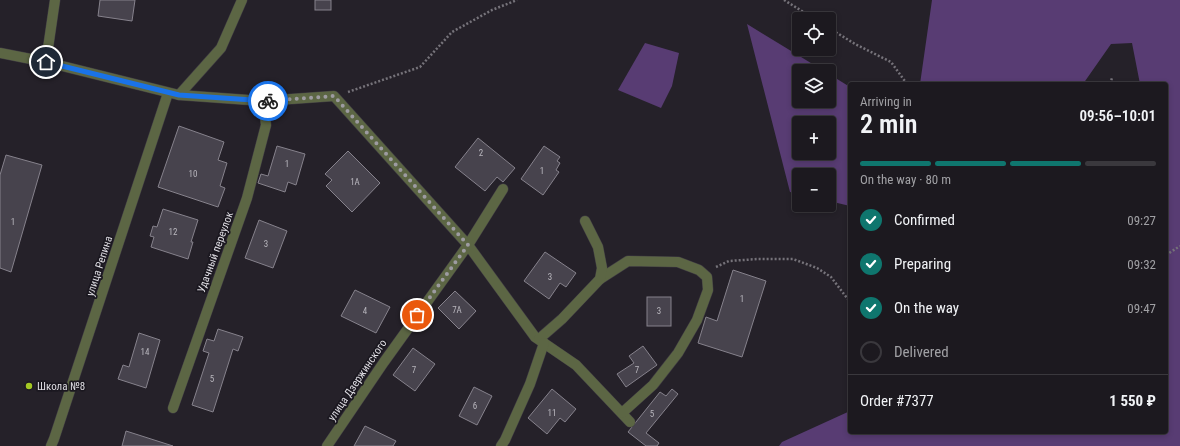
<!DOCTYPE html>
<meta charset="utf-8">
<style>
:root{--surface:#1c191f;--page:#252228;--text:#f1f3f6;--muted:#a0a0a4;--line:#3a383d;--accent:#0f766e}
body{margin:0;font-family:"Roboto Condensed",sans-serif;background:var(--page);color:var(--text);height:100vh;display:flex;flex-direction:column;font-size:15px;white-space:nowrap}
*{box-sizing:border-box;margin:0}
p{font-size:13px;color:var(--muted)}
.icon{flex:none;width:22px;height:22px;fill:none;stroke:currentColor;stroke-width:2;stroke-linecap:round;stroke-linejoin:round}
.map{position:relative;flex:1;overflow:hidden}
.drawer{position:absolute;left:848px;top:82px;width:320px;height:352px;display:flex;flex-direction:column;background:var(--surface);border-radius:4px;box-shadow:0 2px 6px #0003,0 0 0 1px var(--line)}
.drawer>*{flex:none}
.buttons{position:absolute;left:792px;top:12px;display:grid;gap:8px}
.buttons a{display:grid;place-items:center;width:44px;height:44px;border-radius:4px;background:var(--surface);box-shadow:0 2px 6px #0003,0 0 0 1px var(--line);font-size:20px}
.pin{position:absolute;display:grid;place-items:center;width:34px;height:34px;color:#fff;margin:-17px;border:2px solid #fff;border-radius:50%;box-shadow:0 1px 4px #0007}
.courier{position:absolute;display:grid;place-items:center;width:40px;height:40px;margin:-20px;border:3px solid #1a73e8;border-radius:50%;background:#fff;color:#222;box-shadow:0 1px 5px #0007}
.summary em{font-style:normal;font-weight:600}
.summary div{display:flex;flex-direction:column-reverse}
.summary{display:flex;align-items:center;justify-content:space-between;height:68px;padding:0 12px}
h1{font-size:26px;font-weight:600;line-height:30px}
.bar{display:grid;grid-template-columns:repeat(4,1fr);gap:6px 4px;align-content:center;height:48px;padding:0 12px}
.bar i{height:5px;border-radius:3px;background:var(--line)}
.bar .current{background:var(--accent)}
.bar p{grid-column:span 4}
.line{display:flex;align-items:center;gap:10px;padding:0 12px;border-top:1px solid var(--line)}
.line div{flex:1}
ol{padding:0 12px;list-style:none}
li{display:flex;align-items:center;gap:12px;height:44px}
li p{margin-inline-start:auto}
li .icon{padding:4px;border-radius:50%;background:var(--accent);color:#fff;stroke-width:4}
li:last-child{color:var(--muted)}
li i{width:22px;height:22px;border:2px solid var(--line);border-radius:50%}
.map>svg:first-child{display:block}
.green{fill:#583c73;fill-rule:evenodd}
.building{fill:#47434d;stroke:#86828c}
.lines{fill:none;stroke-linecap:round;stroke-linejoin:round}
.minor-casing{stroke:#3f3b43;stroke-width:11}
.path{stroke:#76737a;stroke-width:2.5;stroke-dasharray:2 2;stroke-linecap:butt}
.minor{stroke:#5c6644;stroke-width:10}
.done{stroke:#9d9ba1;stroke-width:4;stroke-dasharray:0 7.2}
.route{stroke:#1a73e8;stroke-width:5}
.poi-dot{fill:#a4c824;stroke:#1b1820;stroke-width:1.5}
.labels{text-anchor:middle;stroke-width:3.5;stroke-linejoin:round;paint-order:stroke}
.number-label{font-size:9px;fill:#b8b6bd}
.street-label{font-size:11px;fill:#dedce2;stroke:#1b1820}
.poi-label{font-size:11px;fill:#dedce2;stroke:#1b1820;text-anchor:start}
</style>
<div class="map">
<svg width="1180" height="446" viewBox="0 0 1180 446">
<rect width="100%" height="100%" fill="#252129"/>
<g class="green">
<polygon points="932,0 1180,0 1180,446 779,446 782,442 850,411 850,432 1166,432 1166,84 1140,84 1132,43 1111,44 1083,84 920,84"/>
<path d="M747 24 824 71H799V101H829V74L850 87V206L829 201V175H799V194L790 192ZM799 123H829V153H799Z"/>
<polygon points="645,43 679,53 672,86 661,108 618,90"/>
</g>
<g class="building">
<polygon points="100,0 135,0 132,21 98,16"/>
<rect x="315" y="0" width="16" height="10"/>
<polygon points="179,126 224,142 218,160 227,163 220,186 225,188 218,207 158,187"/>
<polygon points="478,138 515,168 503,182 497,177 485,191 455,167"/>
<polygon points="277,146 305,154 296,185 288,182 285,192 258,183 261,174 268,176"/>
<polygon points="544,146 560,157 557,161 560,163 556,170 559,172 543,195 521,179"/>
<polygon points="348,151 380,183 352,212 326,186 332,180 325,174"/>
<polygon points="6,155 42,165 11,272 0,268 0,175"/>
<polygon points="163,209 198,220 191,242 193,242 188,259 151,247 154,237 150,236 153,226 157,227"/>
<polygon points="259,220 287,231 273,268 245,258"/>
<polygon points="545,252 576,273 566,287 560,283 549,299 524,281"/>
<polygon points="733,270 766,281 742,357 698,343 706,317 717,321"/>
<polygon points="355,290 390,307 376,333 341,316"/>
<polygon points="455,291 476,311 459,329 438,308"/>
<rect x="647" y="297" width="24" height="29"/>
<polygon points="218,329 243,337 238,351 233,349 213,412 192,405 209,353 203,351 207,339 214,341"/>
<polygon points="139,333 160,340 146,388 118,379 123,365 129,367"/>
<polygon points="643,346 657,365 626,387 617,374 634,363 629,356"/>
<polygon points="413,348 435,364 415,391 393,375"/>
<polygon points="474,387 492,396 477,425 459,416"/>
<polygon points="552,389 576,409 565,422 560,418 547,434 528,418"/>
<polygon points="672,389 678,394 646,433 659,443 657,446 646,446 628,432 660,392 666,396"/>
<polygon points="365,426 396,441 393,446 354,446"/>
<polygon points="126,431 173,446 122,446"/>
</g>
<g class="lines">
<g class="minor-casing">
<g id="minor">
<polyline points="0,53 46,62 179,95 263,101 334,96 468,245 535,337 576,365 630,422"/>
<polyline points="46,62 55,0"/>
<polyline points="179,95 221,48 242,0"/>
<polyline points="600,279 628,261 678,262 699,270 707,277 708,290 697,320 678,353 653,385 622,413"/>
<polyline points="539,339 562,319 600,279 602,268 598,247 585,221"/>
<polyline points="173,408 247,198 266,125 263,101"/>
<polyline points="51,446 54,439 168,93"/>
<polyline points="327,446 384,362 468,245 503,189"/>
<polyline points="501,446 505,440 530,384 544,343"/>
</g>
</g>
<g class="path">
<polyline points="784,0 815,19"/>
<polyline points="829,28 855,44 891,62 907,84"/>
<polyline points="1110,84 1112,78"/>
<polyline points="348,92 420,67 452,32 492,10 517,0"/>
<polyline points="1166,255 1180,246"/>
<polyline points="716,267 729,261 758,259 793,259 817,268 831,277 850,302"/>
</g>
<use href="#minor" class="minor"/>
</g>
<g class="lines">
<polyline class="done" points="268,101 334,96 468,245 417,315"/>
<polyline class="route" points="46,62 179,95 268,101"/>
</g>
<circle class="poi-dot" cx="29" cy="386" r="4"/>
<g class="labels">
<g class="number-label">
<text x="481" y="156">2</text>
<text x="287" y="167">1</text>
<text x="542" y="174">1</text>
<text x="193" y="177">10</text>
<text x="355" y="185">1А</text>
<text x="13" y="225">1</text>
<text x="173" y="235">12</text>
<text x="266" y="247">3</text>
<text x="550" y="280">3</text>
<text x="742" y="302">1</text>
<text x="457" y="313">7А</text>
<text x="365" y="314">4</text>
<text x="659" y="314">3</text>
<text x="145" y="355">14</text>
<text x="414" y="373">7</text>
<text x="637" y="373">7</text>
<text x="212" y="382">5</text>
<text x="475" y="409">6</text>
<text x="552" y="416">11</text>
<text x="652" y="417">5</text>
</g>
<g class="street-label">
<text transform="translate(215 252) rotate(-70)" y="4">Удачный переулок</text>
<text transform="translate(99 266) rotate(-72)" y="4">улица Репина</text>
<text transform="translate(357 380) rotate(-56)" y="4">улица Дзержинского</text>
</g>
<g class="poi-label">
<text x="37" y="390">Школа №8</text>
</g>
</g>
</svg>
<div class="buttons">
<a><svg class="icon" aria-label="locate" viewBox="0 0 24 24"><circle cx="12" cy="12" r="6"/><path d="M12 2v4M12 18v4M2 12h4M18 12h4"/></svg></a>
<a><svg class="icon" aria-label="layers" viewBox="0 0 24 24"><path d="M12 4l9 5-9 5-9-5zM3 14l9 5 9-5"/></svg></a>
<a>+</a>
<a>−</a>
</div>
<div class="pin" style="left:417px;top:315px;background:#ea580c"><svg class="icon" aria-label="bag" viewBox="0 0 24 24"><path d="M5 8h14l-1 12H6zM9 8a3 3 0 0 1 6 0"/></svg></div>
<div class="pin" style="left:46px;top:62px;background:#1f2937"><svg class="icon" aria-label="home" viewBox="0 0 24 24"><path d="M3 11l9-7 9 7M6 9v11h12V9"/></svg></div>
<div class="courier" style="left:268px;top:101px"><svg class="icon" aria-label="bike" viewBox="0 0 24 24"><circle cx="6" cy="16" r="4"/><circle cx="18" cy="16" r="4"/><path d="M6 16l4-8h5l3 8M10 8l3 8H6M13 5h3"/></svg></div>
<section class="drawer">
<div class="summary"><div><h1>2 min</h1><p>Arriving in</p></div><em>09:56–10:01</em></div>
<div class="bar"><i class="current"></i><i class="current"></i><i class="current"></i><i></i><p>On the way · 80 m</p></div>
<ol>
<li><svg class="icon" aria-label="check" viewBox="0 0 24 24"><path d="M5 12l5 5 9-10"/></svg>Confirmed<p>09:27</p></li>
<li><svg class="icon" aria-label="check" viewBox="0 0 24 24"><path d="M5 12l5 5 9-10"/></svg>Preparing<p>09:32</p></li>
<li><svg class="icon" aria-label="check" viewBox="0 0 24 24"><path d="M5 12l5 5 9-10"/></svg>On the way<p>09:47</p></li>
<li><i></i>Delivered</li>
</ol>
<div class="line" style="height:52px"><div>Order #7377</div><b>1 550 ₽</b></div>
</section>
</div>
